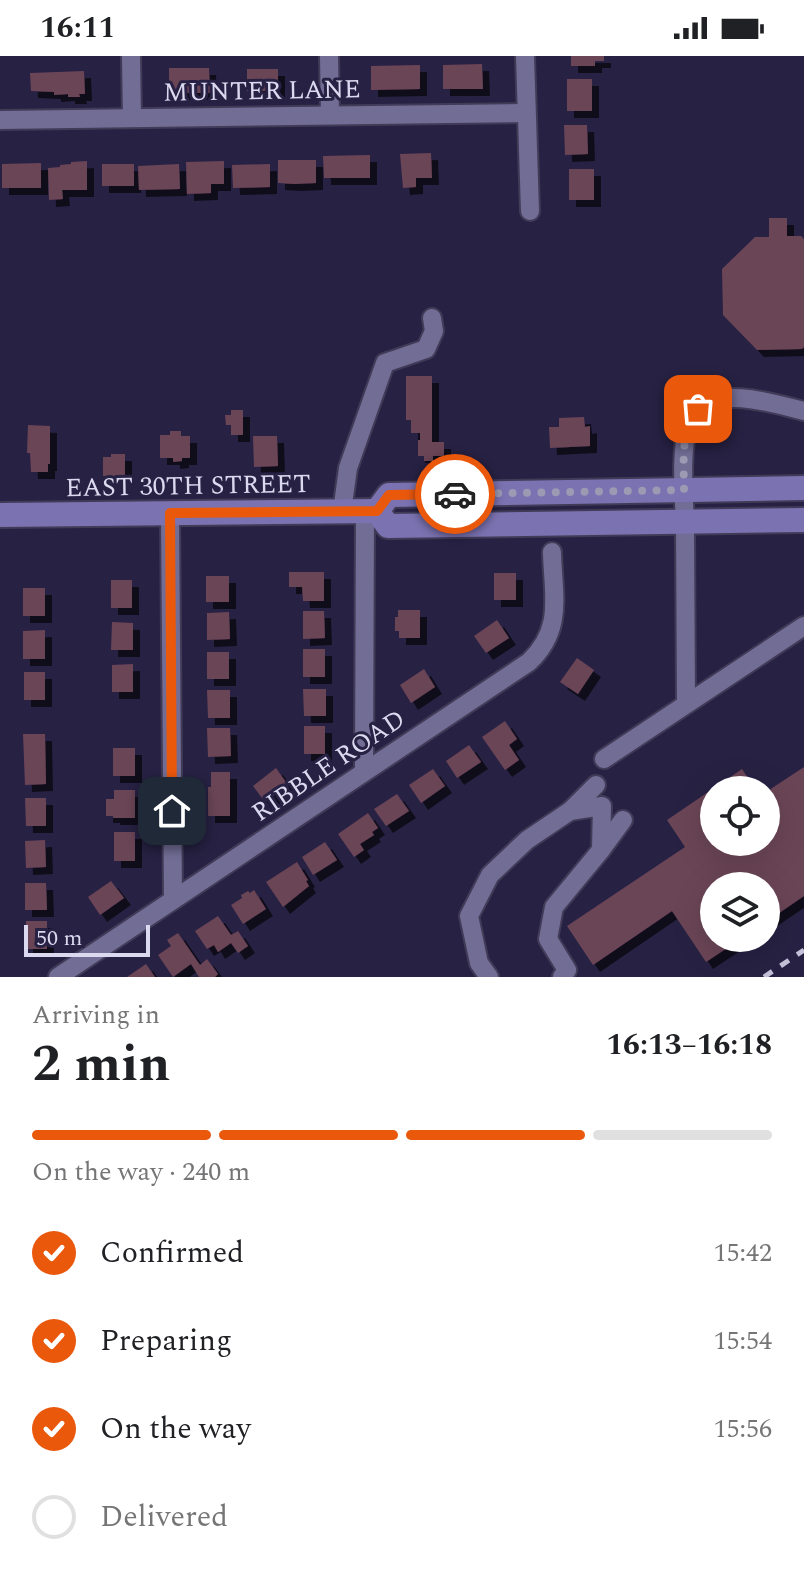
<!DOCTYPE html>
<meta charset="utf-8">
<style>
:root{--surface:#fff;--page:#f6f6f6;--text:#202124;--muted:#757577;--line:#e0e0e0;--accent:#ea580c}
body{margin:0;font-family:Spectral,serif;background:var(--page);color:var(--text);height:100vh;display:flex;flex-direction:column;font-size:30px;white-space:nowrap}
*{box-sizing:border-box;margin:0}
p{font-size:26px;color:var(--muted)}
.icon{flex:none;width:44px;height:44px;fill:none;stroke:currentColor;stroke-width:2;stroke-linecap:round;stroke-linejoin:round}
.map{position:relative;height:921px;overflow:hidden}
.sheet{display:flex;flex-direction:column;background:var(--surface);flex:1}
.sheet>*{flex:none}
.fabs{position:absolute;left:700px;top:720px;display:grid;gap:16px}
.fabs a{display:grid;place-items:center;width:80px;height:80px;border-radius:50%;background:var(--surface);box-shadow:0 8px 32px #0002;font-size:40px}
.scale{position:absolute;left:24px;bottom:20px;width:126px;box-sizing:border-box;padding-left:8px;border:4px solid #dbd9ef;border-top:0;font-size:22px;line-height:28px;white-space:nowrap;color:#dbd9ef;-webkit-text-stroke:6px #272143;paint-order:stroke}
.pin{position:absolute;display:grid;place-items:center;width:68px;height:68px;color:#fff;margin:-34px;border-radius:16px;box-shadow:0 4px 12px #0006}
.courier{position:absolute;display:grid;place-items:center;width:80px;height:80px;margin:-40px;border:6px solid #ea580c;border-radius:50%;background:#fff;color:#222;box-shadow:0 2px 10px #0007}
.head em{font-style:normal;font-weight:700}
.head div{display:flex;flex-direction:column-reverse}
.head{display:flex;align-items:center;justify-content:space-between;height:136px;padding:0 32px}
h1{font-size:52px;font-weight:700;line-height:60px}
.bar{display:grid;grid-template-columns:repeat(4,1fr);gap:12px 8px;align-content:center;height:96px;padding:0 32px}
.bar i{height:10px;border-radius:6px;background:var(--line)}
.bar .current{background:var(--accent)}
.bar p{grid-column:span 4}
ol{padding:0 32px;list-style:none}
li{display:flex;align-items:center;gap:24px;height:88px}
li p{margin-inline-start:auto}
li .icon{padding:8px;border-radius:50%;background:var(--accent);color:#fff;stroke-width:4}
li:last-child{color:var(--muted)}
li i{width:44px;height:44px;border:4px solid var(--line);border-radius:50%}
.status{display:flex;justify-content:space-between;align-items:center;height:56px;padding:0 40px;background:var(--surface);direction:ltr}
.status svg{height:22px;fill:currentColor}
.map>svg:first-child{display:block}
.building{fill:#6b4457;filter:url(#shadow)}
.lines{fill:none;stroke-linecap:round;stroke-linejoin:round}
.minor-casing{stroke:#413b58;stroke-width:22}
.major-casing{stroke:#413b58;stroke-width:28}
.minor{stroke:#726d95;stroke-width:18}
.major{stroke:#7b72b1;stroke-width:24}
.rail{stroke:#c3c0d8;stroke-width:5;stroke-dasharray:10 10;stroke-linecap:butt}
.done{stroke:#9c99b3;stroke-width:8;stroke-dasharray:0 14.4}
.route{stroke:#ea580c;stroke-width:10}
.labels{text-anchor:middle;stroke-width:6;stroke-linejoin:round;paint-order:stroke}
.street-label{font-size:26px;fill:#dbd9ef;stroke:#272143}
</style>
<div class="status"><b>16:11</b><svg viewBox="0 0 49 12"><path d="M0 12V9h3v3zM5 12V6h3v6zM10 12V3h3v9zM15 12V0h3v12zM26 1h20v11H26zM47 4h2v5h-2z"/></svg></div>
<div class="map">
<svg width="804" height="921" viewBox="0 0 804 921">
<defs>
<filter id="shadow"><feDropShadow dx="7" dy="7" stdDeviation="0" flood-color="#0009"/></filter>
</defs>
<rect width="100%" height="100%" fill="#272143"/>
<g class="building">
<polygon points="571,0 604,0 604,5 595,5 595,10 571,10"/>
<polygon points="482,8 483,33 443,33 443,9"/>
<polygon points="420,9 420,33 371,34 371,10"/>
<polygon points="169,12 209,12 210,37 169,37"/>
<rect x="247" y="13" width="31" height="22"/>
<polygon points="84,15 85,38 79,38 80,41 68,41 68,38 54,39 54,36 31,35 30,17"/>
<rect x="567" y="23" width="25" height="32"/>
<polygon points="564,69 587,69 588,98 565,99"/>
<polygon points="431,97 432,122 416,122 416,131 403,132 400,98"/>
<polygon points="370,99 370,122 324,122 323,100"/>
<polygon points="278,104 316,104 316,127 294,128 278,127"/>
<polygon points="87,105 87,134 62,134 63,143 49,144 48,112 60,111 60,109 71,108 71,106"/>
<polygon points="224,105 224,128 211,128 211,137 187,138 186,106"/>
<polygon points="41,107 41,132 2,132 2,108"/>
<rect x="102" y="108" width="32" height="22"/>
<polygon points="179,108 180,133 139,134 138,110"/>
<polygon points="270,108 270,131 233,132 232,109"/>
<rect x="569" y="113" width="25" height="31"/>
<polygon points="769,162 787,162 787,180 801,180 804,183 804,291 802,293 757,294 723,259 722,213 755,181 769,181"/>
<polygon points="406,320 432,320 432,386 444,386 444,400 433,400 433,405 424,405 424,400 418,400 418,384 420,384 420,377 411,377 411,364 406,364"/>
<polygon points="231,354 243,354 243,379 231,379 231,369 226,369 225,359 231,359"/>
<polygon points="584,361 585,371 590,370 590,390 550,392 549,371 559,371 559,362"/>
<polygon points="28,369 50,370 50,408 48,408 48,416 31,416 30,397 27,397"/>
<polygon points="170,375 181,375 181,380 190,380 190,402 182,402 182,405 173,406 173,402 160,402 160,379 170,379"/>
<polygon points="253,380 277,380 278,410 254,411"/>
<polygon points="111,398 125,398 125,420 103,420 103,401 111,401"/>
<polygon points="289,516 324,516 324,545 303,545 302,531 289,531"/>
<rect x="494" y="517" width="22" height="27"/>
<rect x="206" y="520" width="23" height="26"/>
<rect x="111" y="524" width="21" height="28"/>
<rect x="23" y="532" width="22" height="28"/>
<polygon points="398,554 420,554 420,582 399,582 399,575 395,575 395,561 398,561"/>
<polygon points="303,555 324,555 325,582 303,583"/>
<polygon points="229,556 230,583 207,584 207,557"/>
<polygon points="497,564 509,582 486,597 474,580"/>
<polygon points="112,566 133,567 133,594 111,594"/>
<polygon points="45,574 45,603 23,603 23,575"/>
<rect x="303" y="593" width="22" height="28"/>
<rect x="207" y="596" width="22" height="27"/>
<polygon points="577,602 594,614 578,638 560,626"/>
<polygon points="133,608 133,636 112,636 112,609"/>
<polygon points="424,613 435,631 411,647 400,629"/>
<rect x="24" y="616" width="21" height="28"/>
<polygon points="303,633 326,633 326,660 304,660"/>
<polygon points="207,634 230,634 230,662 208,662"/>
<polygon points="505,665 517,683 509,689 519,704 505,714 482,681"/>
<rect x="304" y="670" width="21" height="28"/>
<polygon points="207,672 230,672 231,700 208,701"/>
<polygon points="23,678 45,678 46,728 25,729"/>
<polygon points="469,689 481,706 457,722 446,705"/>
<rect x="113" y="692" width="22" height="28"/>
<polygon points="804,711 804,840 766,866 766,830 714,830 714,882 742,882 706,906 672,855 593,909 567,870 685,791 667,764 742,713 756,734 714,734 714,786 766,786 766,736"/>
<polygon points="276,712 288,729 265,746 253,730"/>
<polygon points="433,713 445,730 421,747 409,729"/>
<polygon points="211,716 230,716 230,760 208,760 208,731 211,731"/>
<polygon points="114,734 135,734 135,762 113,762 113,760 106,760 106,743 114,743"/>
<polygon points="397,738 409,755 386,770 374,753"/>
<polygon points="25,742 46,742 46,770 26,770"/>
<polygon points="368,757 378,772 372,776 374,779 360,788 364,794 354,801 338,778"/>
<rect x="114" y="776" width="21" height="29"/>
<polygon points="45,784 46,811 26,812 25,785"/>
<polygon points="325,786 337,804 313,819 302,801"/>
<polygon points="297,806 308,824 306,825 309,830 283,851 266,826"/>
<polygon points="111,825 124,842 100,859 88,841"/>
<polygon points="25,827 46,827 47,854 25,854"/>
<polygon points="254,834 266,853 243,868 231,849 242,842 241,839 248,835 250,837"/>
<polygon points="218,860 231,879 238,875 248,890 238,897 231,887 218,896 214,889 207,893 195,875"/>
<rect x="26" y="865" width="21" height="28"/>
<polygon points="178,877 200,909 207,903 218,918 215,921 199,921 191,908 173,921 158,899 171,890 167,884"/>
<polygon points="146,908 155,921 127,921"/>
</g>
<g class="lines">
<g class="minor-casing">
<g id="minor">
<polyline points="131,0 132,62"/>
<polyline points="329,0 330,59"/>
<polyline points="525,0 530,155"/>
<polyline points="0,64 526,57"/>
<polyline points="342,456 348,412 385,307 426,293 434,275 432,262"/>
<polyline points="170,457 173,844"/>
<path d="M686 648C686 588 685 528 685 469 684 438 680 399 688 370 689 365 693 358 697 354 722 330 775 348 804 355"/>
<polyline points="604,703 804,570"/>
<polyline points="364,716 365,455"/>
<polyline points="601,794 623,764"/>
<path d="M58 921 529 606C564 573 553 539 552 496"/>
<polyline points="489,921 479,907 469,860 490,819 527,784 570,755"/>
<polyline points="562,921 567,914 548,883 554,851 601,794 602,750 570,755 596,729"/>
</g>
</g>
<g class="major-casing">
<g id="major">
<polyline points="377,455 389,439 804,432"/>
<polyline points="377,455 388,470 804,464"/>
<polyline points="0,459 377,455"/>
</g>
</g>
<use href="#minor" class="minor"/>
<use href="#major" class="major"/>
<polyline class="rail" points="764,921 804,894"/>
</g>
<g class="lines">
<path class="done" d="M455 438 684 434C684 408 680 374 698 353"/>
<polyline class="route" points="172,755 170,457 377,455 389,439 455,438"/>
</g>
<g class="labels">
<g class="street-label">
<text transform="translate(262 34) rotate(-1)" y="9">MUNTER LANE</text>
<text transform="translate(188 429) rotate(-1)" y="9">EAST 30TH STREET</text>
<text transform="translate(328 709) rotate(-34)" y="9">RIBBLE ROAD</text>
</g>
</g>
</svg>
<div class="fabs">
<a><svg class="icon" aria-label="locate" viewBox="0 0 24 24"><circle cx="12" cy="12" r="6"/><path d="M12 2v4M12 18v4M2 12h4M18 12h4"/></svg></a>
<a><svg class="icon" aria-label="layers" viewBox="0 0 24 24"><path d="M12 4l9 5-9 5-9-5zM3 14l9 5 9-5"/></svg></a>
</div>
<div class="scale">50 m</div>
<div class="pin" style="left:698px;top:353px;background:#ea580c"><svg class="icon" aria-label="bag" viewBox="0 0 24 24"><path d="M5 8h14l-1 12H6zM9 8a3 3 0 0 1 6 0"/></svg></div>
<div class="pin" style="left:172px;top:755px;background:#1f2937"><svg class="icon" aria-label="home" viewBox="0 0 24 24"><path d="M3 11l9-7 9 7M6 9v11h12V9"/></svg></div>
<div class="courier" style="left:455px;top:438px"><svg class="icon" aria-label="car" viewBox="0 0 24 24"><path d="M5 17H2v-5l4-1 3-4h7l3 4 3 1v5h-3M9 17h6M6 11h13"/><circle cx="7" cy="17" r="2"/><circle cx="17" cy="17" r="2"/></svg></div>
</div>
<section class="sheet">
<div class="head"><div><h1>2 min</h1><p>Arriving in</p></div><em>16:13–16:18</em></div>
<div class="bar"><i class="current"></i><i class="current"></i><i class="current"></i><i></i><p>On the way · 240 m</p></div>
<ol>
<li><svg class="icon" aria-label="check" viewBox="0 0 24 24"><path d="M5 12l5 5 9-10"/></svg>Confirmed<p>15:42</p></li>
<li><svg class="icon" aria-label="check" viewBox="0 0 24 24"><path d="M5 12l5 5 9-10"/></svg>Preparing<p>15:54</p></li>
<li><svg class="icon" aria-label="check" viewBox="0 0 24 24"><path d="M5 12l5 5 9-10"/></svg>On the way<p>15:56</p></li>
<li><i></i>Delivered</li>
</ol>
</section>
